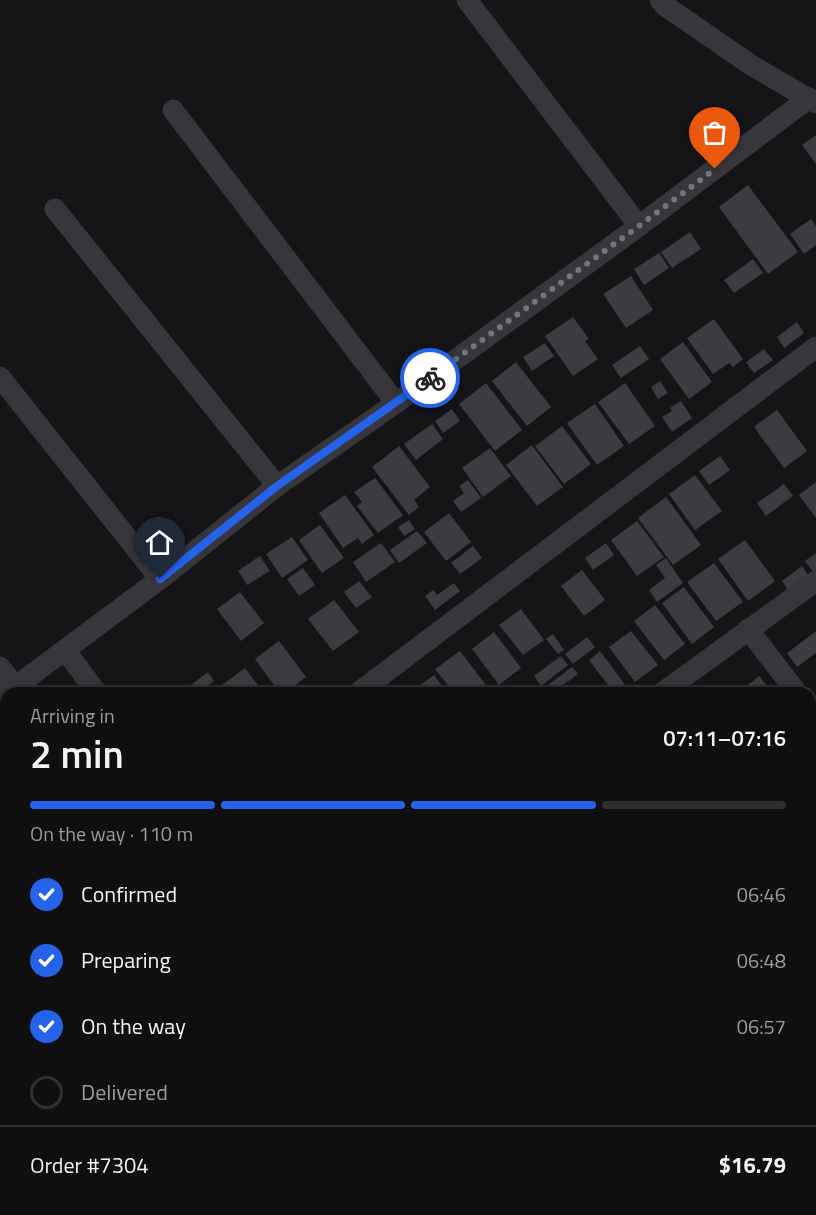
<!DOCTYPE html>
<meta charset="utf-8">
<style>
:root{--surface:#100f10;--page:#1e1d1e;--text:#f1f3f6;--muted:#9c9c9f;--line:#302f30;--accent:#2563eb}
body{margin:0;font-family:"Titillium Web",sans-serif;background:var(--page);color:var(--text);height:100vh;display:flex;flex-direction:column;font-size:22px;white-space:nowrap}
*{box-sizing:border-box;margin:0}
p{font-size:20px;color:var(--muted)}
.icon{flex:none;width:33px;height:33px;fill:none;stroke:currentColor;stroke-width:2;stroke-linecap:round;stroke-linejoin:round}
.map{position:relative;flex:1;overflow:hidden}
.sheet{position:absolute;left:0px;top:687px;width:816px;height:528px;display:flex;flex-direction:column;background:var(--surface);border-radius:18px 18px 0 0;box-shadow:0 3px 15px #0003,0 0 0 2px var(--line)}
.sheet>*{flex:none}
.pin{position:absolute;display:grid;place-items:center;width:51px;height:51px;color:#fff;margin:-62px -26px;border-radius:50% 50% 50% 0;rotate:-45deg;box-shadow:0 0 6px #0007}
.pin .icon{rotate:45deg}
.courier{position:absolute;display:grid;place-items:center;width:60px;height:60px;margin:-30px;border:4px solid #2563eb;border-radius:50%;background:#fff;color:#222;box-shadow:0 2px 8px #0007}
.summary em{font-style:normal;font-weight:600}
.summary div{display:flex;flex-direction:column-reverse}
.summary{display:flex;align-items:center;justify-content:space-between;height:102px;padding:0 30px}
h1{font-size:39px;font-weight:600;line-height:45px}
.bar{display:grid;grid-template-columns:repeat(4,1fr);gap:9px 6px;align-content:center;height:72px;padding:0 30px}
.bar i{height:8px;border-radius:4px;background:var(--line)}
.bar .on{background:var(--accent)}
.bar p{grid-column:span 4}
.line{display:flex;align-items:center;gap:15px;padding:0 30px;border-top:2px solid var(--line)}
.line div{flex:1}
ol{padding:0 30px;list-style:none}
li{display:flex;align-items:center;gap:18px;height:66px}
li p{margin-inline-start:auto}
li .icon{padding:6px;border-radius:50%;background:var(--accent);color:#fff;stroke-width:4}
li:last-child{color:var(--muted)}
li i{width:33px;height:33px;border:3px solid var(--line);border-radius:50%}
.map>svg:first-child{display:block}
.building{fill:#3c3b40}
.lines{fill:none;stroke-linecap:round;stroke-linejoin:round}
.minor{stroke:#36363b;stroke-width:21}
.done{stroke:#74747e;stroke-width:6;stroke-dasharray:0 10.8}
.route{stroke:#2563eb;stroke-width:8}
</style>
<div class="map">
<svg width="816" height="1215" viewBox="0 0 816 1215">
<rect width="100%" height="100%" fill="#151416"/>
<g class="building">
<polygon points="816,135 816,164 802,145"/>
<polygon points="748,185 798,252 768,274 719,207"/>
<polygon points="811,219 816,226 816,245 804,254 790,234"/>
<polygon points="690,232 701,249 672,268 661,252"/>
<polygon points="659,253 669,268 644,285 634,269"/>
<polygon points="753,259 763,273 734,293 724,280"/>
<polygon points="631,276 653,310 626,328 603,294"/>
<polygon points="573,317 589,339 585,341 598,359 573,376 545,336"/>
<polygon points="714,319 743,359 733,367 729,363 713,374 687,338"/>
<polygon points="797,322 804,333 784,348 777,337"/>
<polygon points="683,342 712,382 689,399 660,359"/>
<polygon points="545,343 554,356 532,371 523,357"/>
<polygon points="640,346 649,359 621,378 612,365"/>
<polygon points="764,349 773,360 754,373 746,362"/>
<polygon points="516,362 551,407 527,426 492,381"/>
<polygon points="660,381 668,393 658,399 651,387"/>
<polygon points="486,383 522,430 495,451 459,404"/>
<polygon points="625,383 655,426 629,444 598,402"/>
<polygon points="681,401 692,418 672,432 662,417 672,411 670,408"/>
<polygon points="595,404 624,446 597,465 567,423"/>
<polygon points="452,409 460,421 443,433 435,421"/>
<polygon points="777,410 807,451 784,468 754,427"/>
<polygon points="432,424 443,439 416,460 404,444"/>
<polygon points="562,426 591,464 564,484 535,446"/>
<polygon points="532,445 563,487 537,506 506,465"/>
<polygon points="399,446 430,487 414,500 419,507 409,515 372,467"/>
<polygon points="490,448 511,476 483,497 462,468"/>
<polygon points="720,456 730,470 709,485 699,471"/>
<polygon points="695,475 722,511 695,530 669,494"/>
<polygon points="375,478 403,515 378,533 357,506 362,502 354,492"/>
<polygon points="468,480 481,498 461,512 453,501 464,493 459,486"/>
<polygon points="816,482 816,518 799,495"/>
<polygon points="784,484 793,496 766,516 757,503"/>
<polygon points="345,495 374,535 362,544 358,538 343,548 319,513"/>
<polygon points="666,497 701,545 673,565 638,518"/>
<polygon points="449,513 471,542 446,561 424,532"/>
<polygon points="409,520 415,529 404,536 398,527"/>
<polygon points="637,521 664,557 637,576 611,540"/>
<polygon points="320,525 344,558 322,573 299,540"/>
<polygon points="417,531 427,543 399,563 390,550"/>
<polygon points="292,537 308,560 282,578 266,554"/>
<polygon points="745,540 775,581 748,601 718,559"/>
<polygon points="381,543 395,562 366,582 353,562"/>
<polygon points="606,543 614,555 593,570 585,558"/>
<polygon points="473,546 482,558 460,574 451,563"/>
<polygon points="816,553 816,572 814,573 805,561"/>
<polygon points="260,556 270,571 247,585 238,571"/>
<polygon points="666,558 683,583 657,602 649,590 665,578 656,565"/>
<polygon points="714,563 743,602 716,621 687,582"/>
<polygon points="802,566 809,577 790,592 782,581"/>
<polygon points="303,568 315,585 299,596 287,579"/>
<polygon points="582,570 605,600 584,616 561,586"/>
<polygon points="359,581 372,597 356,608 344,592"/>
<polygon points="454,583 460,591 435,610 425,596 433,590 437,595"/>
<polygon points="684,587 714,627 692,644 662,603"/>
<polygon points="240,592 264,623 241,641 217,609"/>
<polygon points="334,600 359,632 333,651 308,619"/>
<polygon points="655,605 685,644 664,660 634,621"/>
<polygon points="521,609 544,640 523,655 499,625"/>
<polygon points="631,631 658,665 635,682 609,647"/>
<polygon points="816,631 816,653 797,667 787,653"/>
<polygon points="494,632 521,668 499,685 472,649"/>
<polygon points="553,634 564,650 558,654 546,639"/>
<polygon points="587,637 595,647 573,664 565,654"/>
<polygon points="279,641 306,677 285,693 280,693 255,659"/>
<polygon points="460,651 492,693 454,693 435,669"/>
<polygon points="600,651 631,693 614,693 589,660"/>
<polygon points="561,656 568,665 541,686 534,676"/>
<polygon points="572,667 578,674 552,693 548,693 544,688"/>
<polygon points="245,668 264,693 228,693 222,685"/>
<polygon points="208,672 214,681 198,693 185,693 183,691"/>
<polygon points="434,675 444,689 439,693 420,693 416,688"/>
<polygon points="759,676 773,693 738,693"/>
<polygon points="816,754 816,788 810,793 810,758"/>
<polygon points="6,784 6,807 0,799 0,788"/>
<polygon points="816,874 816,901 810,893 810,878"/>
<polygon points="0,878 6,886 6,905 0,910"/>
<polygon points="816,992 816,1021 810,1025 810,996"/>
<polygon points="3,998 6,1002 6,1044 0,1037 0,1001"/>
<polygon points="816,1072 816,1100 812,1095 810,1097 810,1076"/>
<polygon points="6,1091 6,1108 3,1110 0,1106 0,1095"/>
<polygon points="187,1209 213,1209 218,1215 180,1215"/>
<polygon points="222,1209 264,1209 269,1215 227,1215"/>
<polygon points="380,1209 393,1209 398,1215 372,1215"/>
<polygon points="582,1209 619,1209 610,1215 586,1215"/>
<polygon points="668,1209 694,1209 686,1215 672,1215"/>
<polygon points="709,1209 736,1209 739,1213 737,1215 702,1215"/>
<polygon points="759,1209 779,1209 771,1215 751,1215"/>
</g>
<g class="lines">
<g class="minor">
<polyline points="467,0 639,226"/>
<polyline points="660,0 664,5 751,65 816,103"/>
<polyline points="173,110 396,403"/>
<polyline points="55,209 277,486"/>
<polyline points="0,377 160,579"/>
<polyline points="748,629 797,693"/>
<polyline points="65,650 97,693"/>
<polyline points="0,667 20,693"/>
<polyline points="7,693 160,579 277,486 396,403 639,226 809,98"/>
<polyline points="358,693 816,347"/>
<polyline points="662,693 816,581"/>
<polyline points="810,710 816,718"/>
<polyline points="810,935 816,943"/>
<polyline points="0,960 6,956"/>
<polyline points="810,1173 816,1181"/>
<polyline points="0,1199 6,1194"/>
<polyline points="416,1209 420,1215"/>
<polyline points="464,1209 468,1215"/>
<polyline points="643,1209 647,1215"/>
<polyline points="309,1215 317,1209"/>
</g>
</g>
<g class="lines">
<polyline class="done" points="430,378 639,226 715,169"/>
<polyline class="route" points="160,579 277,486 430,378"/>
</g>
</svg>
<div class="pin" style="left:715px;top:169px;background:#ea580c"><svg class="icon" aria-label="bag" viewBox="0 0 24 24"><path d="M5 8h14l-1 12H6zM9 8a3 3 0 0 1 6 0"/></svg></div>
<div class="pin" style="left:160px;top:579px;background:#1f2937"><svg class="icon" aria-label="home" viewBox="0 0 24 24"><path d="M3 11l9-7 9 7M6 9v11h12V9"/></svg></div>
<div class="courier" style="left:430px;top:378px"><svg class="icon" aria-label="bike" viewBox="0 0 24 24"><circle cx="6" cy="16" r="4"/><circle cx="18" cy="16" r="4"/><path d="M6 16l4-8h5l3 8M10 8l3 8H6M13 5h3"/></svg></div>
<section class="sheet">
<div class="summary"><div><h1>2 min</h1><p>Arriving in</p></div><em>07:11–07:16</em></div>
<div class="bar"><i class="on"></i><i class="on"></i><i class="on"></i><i></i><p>On the way · 110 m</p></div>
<ol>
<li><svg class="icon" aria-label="check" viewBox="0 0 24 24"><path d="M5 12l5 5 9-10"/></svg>Confirmed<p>06:46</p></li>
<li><svg class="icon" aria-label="check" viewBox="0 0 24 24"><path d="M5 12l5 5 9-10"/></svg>Preparing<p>06:48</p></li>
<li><svg class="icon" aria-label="check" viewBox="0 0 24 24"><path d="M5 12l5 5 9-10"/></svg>On the way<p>06:57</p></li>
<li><i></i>Delivered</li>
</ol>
<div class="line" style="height:78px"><div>Order #7304</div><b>$16.79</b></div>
</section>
</div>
